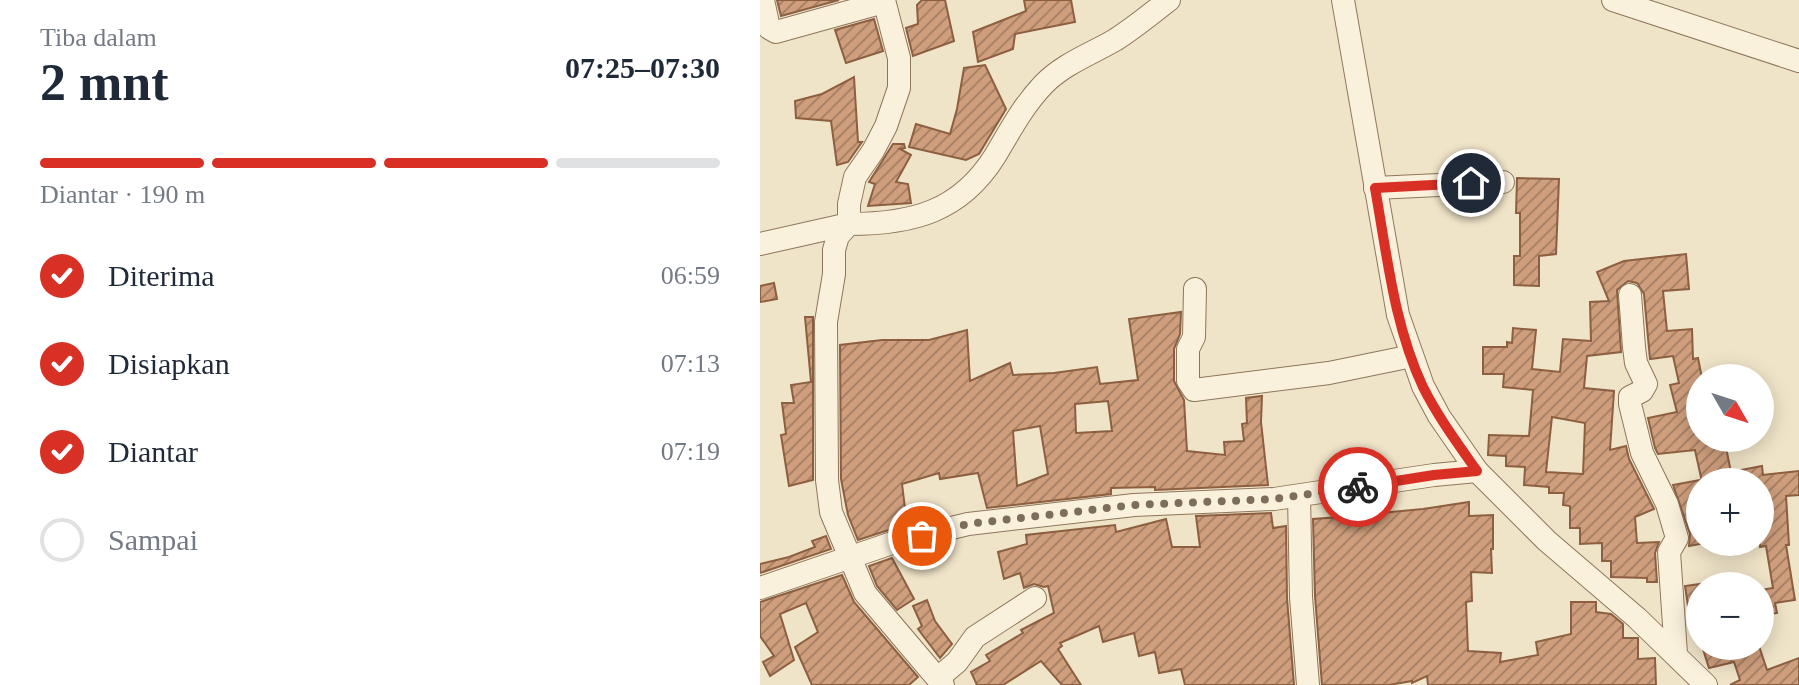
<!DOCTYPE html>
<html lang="id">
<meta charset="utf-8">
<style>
:root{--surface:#fff;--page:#f6f6f7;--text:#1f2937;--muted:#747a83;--line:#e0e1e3;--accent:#d93025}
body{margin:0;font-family:Georgia,serif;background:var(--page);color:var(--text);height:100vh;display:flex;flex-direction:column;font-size:30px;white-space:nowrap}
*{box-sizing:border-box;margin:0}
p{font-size:26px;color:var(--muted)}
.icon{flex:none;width:44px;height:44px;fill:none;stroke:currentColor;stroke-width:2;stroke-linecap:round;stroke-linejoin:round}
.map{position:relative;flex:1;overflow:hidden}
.drawer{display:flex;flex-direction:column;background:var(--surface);width:760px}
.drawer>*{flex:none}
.needle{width:52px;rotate:129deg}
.controls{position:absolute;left:926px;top:364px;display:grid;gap:16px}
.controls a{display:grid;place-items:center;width:88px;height:88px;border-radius:50%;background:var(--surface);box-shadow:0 4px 20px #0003;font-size:40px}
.pin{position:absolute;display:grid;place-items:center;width:68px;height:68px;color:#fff;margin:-34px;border:4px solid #fff;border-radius:50%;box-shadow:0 2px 8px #0007}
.courier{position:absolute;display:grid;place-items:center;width:80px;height:80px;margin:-40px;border:6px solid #d93025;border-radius:50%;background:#fff;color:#222;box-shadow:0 2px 10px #0007}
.overview em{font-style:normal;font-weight:800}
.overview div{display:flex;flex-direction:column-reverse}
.overview{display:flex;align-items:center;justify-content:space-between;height:136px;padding:0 40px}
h1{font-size:52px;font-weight:800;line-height:60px}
.bar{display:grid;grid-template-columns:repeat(4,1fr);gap:12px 8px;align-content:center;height:96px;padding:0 40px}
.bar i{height:10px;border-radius:6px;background:var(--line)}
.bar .selected{background:var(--accent)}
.bar p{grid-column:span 4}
ol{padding:0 40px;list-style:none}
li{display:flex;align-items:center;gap:24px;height:88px}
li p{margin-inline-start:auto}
li .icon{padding:8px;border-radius:50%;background:var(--accent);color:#fff;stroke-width:4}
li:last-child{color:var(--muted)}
li i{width:44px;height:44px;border:4px solid var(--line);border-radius:50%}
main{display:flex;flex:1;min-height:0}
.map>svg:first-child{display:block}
.building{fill:url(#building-hatch);stroke:#8d5f41;stroke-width:2;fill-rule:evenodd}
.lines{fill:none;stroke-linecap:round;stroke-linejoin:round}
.minor-casing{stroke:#8d765c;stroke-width:24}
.minor{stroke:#faf1dc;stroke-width:22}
.done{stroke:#7c6e5b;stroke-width:8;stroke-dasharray:0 14.4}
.route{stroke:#d93025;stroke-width:10}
</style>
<main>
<section class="drawer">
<div class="overview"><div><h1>2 mnt</h1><p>Tiba dalam</p></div><em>07:25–07:30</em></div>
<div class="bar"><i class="selected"></i><i class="selected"></i><i class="selected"></i><i></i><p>Diantar · 190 m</p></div>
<ol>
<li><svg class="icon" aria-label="check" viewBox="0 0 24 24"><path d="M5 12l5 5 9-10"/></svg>Diterima<p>06:59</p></li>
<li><svg class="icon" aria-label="check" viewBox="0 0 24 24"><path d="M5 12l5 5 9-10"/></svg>Disiapkan<p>07:13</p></li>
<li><svg class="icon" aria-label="check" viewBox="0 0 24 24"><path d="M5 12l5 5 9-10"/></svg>Diantar<p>07:19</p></li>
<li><i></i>Sampai</li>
</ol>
</section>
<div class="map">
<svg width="1039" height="685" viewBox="0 0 1039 685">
<defs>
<pattern id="building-hatch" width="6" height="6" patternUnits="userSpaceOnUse" patternTransform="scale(2)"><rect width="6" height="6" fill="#cf9f7d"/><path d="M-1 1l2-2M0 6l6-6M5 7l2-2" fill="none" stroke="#a98266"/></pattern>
</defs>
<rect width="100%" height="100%" fill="#f0e4c8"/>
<g class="building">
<polygon points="17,0 79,0 21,16"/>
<polygon points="162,0 185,0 194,41 153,56 146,28 158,24 157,5"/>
<polygon points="264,0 311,0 315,22 255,34 253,49 218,62 213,32 266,11"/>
<polygon points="114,19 123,51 86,63 75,30"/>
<polygon points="225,65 246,109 219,154 206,160 149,147 156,124 190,134 197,109 204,68"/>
<polygon points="94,77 98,142 102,142 88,162 77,165 71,121 36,118 35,101 62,94"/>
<polygon points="133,144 144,144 145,148 140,149 151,155 136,182 148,184 151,203 108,206 115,184 109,182"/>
<polygon points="757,178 799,179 796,254 779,256 779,286 754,285 754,256 760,256 760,213 756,213"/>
<path d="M926 254 929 289 903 291 907 331 932 329 933 359 938 358 942 378H940V438H964L971 472 1002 466 1003 475 1039 471V495L1026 496 1029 545H1026L1035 600 1015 603 1017 613 1000 616V590L1013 588 1006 546 1000 547V482H942L935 450 898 454 895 448 888 418 917 412 910 385 919 383 913 356 890 359 884 294 877 283 868 281 857 290 861 352 827 356 824 388 854 391 850 450 866 446 869 459 894 509 875 517 877 543 899 542 895 553 897 582H887V578L851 577V561H842V543L820 544V528H810V506L803 505 804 493H789V487L764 485 765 467 746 466V456L728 455 729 435 769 436 773 390 743 387 744 374H723V347H747V342L752 343 753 328 776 330 772 369 800 372 803 339 831 341 830 302 849 301 837 272 864 261ZM792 417 825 423 823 474 786 472Z"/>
<polygon points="14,283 17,299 0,302 0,286"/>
<path d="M421 312 420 334 414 349V381L424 400 427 451 465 455 464 442 484 441 482 424 487 423 486 398 502 396 501 422 508 485 395 490V487L351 488V494L227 508 218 473 180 479 179 473 142 484 147 524 98 540 88 515 81 479 80 345 122 340H169L207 330 210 381 250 363 253 375 294 373 337 367 340 384 378 380 369 319ZM348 401 352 431 316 433 315 404ZM280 426 288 474 257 486 253 431Z"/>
<polygon points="45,317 53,317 53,480 29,486 21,435 26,434 22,403 34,403 31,385 51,382"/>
<polygon points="940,480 940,544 929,546 930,534 913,485"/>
<polygon points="709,502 709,516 733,515 733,549 731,549 732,573 711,572 712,601 706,602 708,651 741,653 740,662 778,655 776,642 811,634 811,602 836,602 836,612 851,614 863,624 863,638 878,638 878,659 895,658 896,685 668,685 667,676 652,683 652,681 629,685 562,685 555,596 553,519 593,516 593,513 610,512 610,514 663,509"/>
<polygon points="511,513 513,528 526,526 527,598 534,685 425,685 421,669 399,673 395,652 379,656 374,633 343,642 339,626 300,643 302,646 298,649 321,685 302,685 281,661 243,685 217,685 211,672 230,661 226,655 263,633 261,630 294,613 288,586 284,587 274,584 264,588 260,573 244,579 238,552 267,544 266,535 355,525 356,532 406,519 412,547 440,547 436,516"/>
<polygon points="66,536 71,549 0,573 0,564 29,557 55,547 52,541"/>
<polygon points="132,558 154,599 137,610 117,586 109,566"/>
<polygon points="82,575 94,602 158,677 149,685 52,685 35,647 58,632 46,603 20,614 34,660 10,676 3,662 14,656 0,636 0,602"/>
<polygon points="940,584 940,632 932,632 925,586"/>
<polygon points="167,600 175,621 192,644 180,658 158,629 162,626 153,606"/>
<polygon points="942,646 999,646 1007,670 1039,658 1039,685 970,685 980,680 974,662 949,668"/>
</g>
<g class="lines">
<g class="minor-casing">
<g id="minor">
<polyline points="3,0 9,28 16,32 124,2"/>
<polyline points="583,0 638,315 663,386 679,416 717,471 787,541 877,618 946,685"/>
<polyline points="853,0 1039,61"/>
<polyline points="615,188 743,182"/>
<polyline points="0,244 89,224 89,204 95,177 113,151 126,126 139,88 139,58 124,0"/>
<polyline points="435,289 434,337 428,349 428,381 434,390 569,373 652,356"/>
<polyline points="870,295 874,347 876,363 886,384 882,391 870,397 870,404 882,453 907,504 917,538 909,552 916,654"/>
<polyline points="539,496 541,597 548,685"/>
<polyline points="0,588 138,541 208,524 374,505 514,499 674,475 717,471"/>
<polyline points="178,678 197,662 215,637 275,598"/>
<path d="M183 685 105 593 71 512 67 480 66 322 74 274V250L78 236 89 224C152 224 200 212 235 156 250 131 263 106 283 85 303 64 331 54 355 40 374 28 392 13 409 0"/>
</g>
</g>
<use href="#minor" class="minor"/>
</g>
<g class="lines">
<polyline class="done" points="162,536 208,524 374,505 514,499 598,487"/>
<path class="route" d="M598 487 674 475 717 471C698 444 678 417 663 387 634 325 627 255 615 188L711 183"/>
</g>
</svg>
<div class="controls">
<a><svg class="needle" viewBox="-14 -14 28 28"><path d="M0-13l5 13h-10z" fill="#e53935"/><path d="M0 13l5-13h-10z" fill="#747a83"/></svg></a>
<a>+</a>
<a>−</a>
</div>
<div class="pin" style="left:162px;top:536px;background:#ea580c"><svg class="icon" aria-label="bag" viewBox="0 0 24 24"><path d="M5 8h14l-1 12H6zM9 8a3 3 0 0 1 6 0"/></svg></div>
<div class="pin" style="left:711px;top:183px;background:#1f2937"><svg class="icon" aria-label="home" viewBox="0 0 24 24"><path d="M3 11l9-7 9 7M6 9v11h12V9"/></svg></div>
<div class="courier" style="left:598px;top:487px"><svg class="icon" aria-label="bike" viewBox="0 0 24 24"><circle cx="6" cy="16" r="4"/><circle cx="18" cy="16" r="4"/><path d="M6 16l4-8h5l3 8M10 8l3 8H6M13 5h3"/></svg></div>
</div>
</main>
